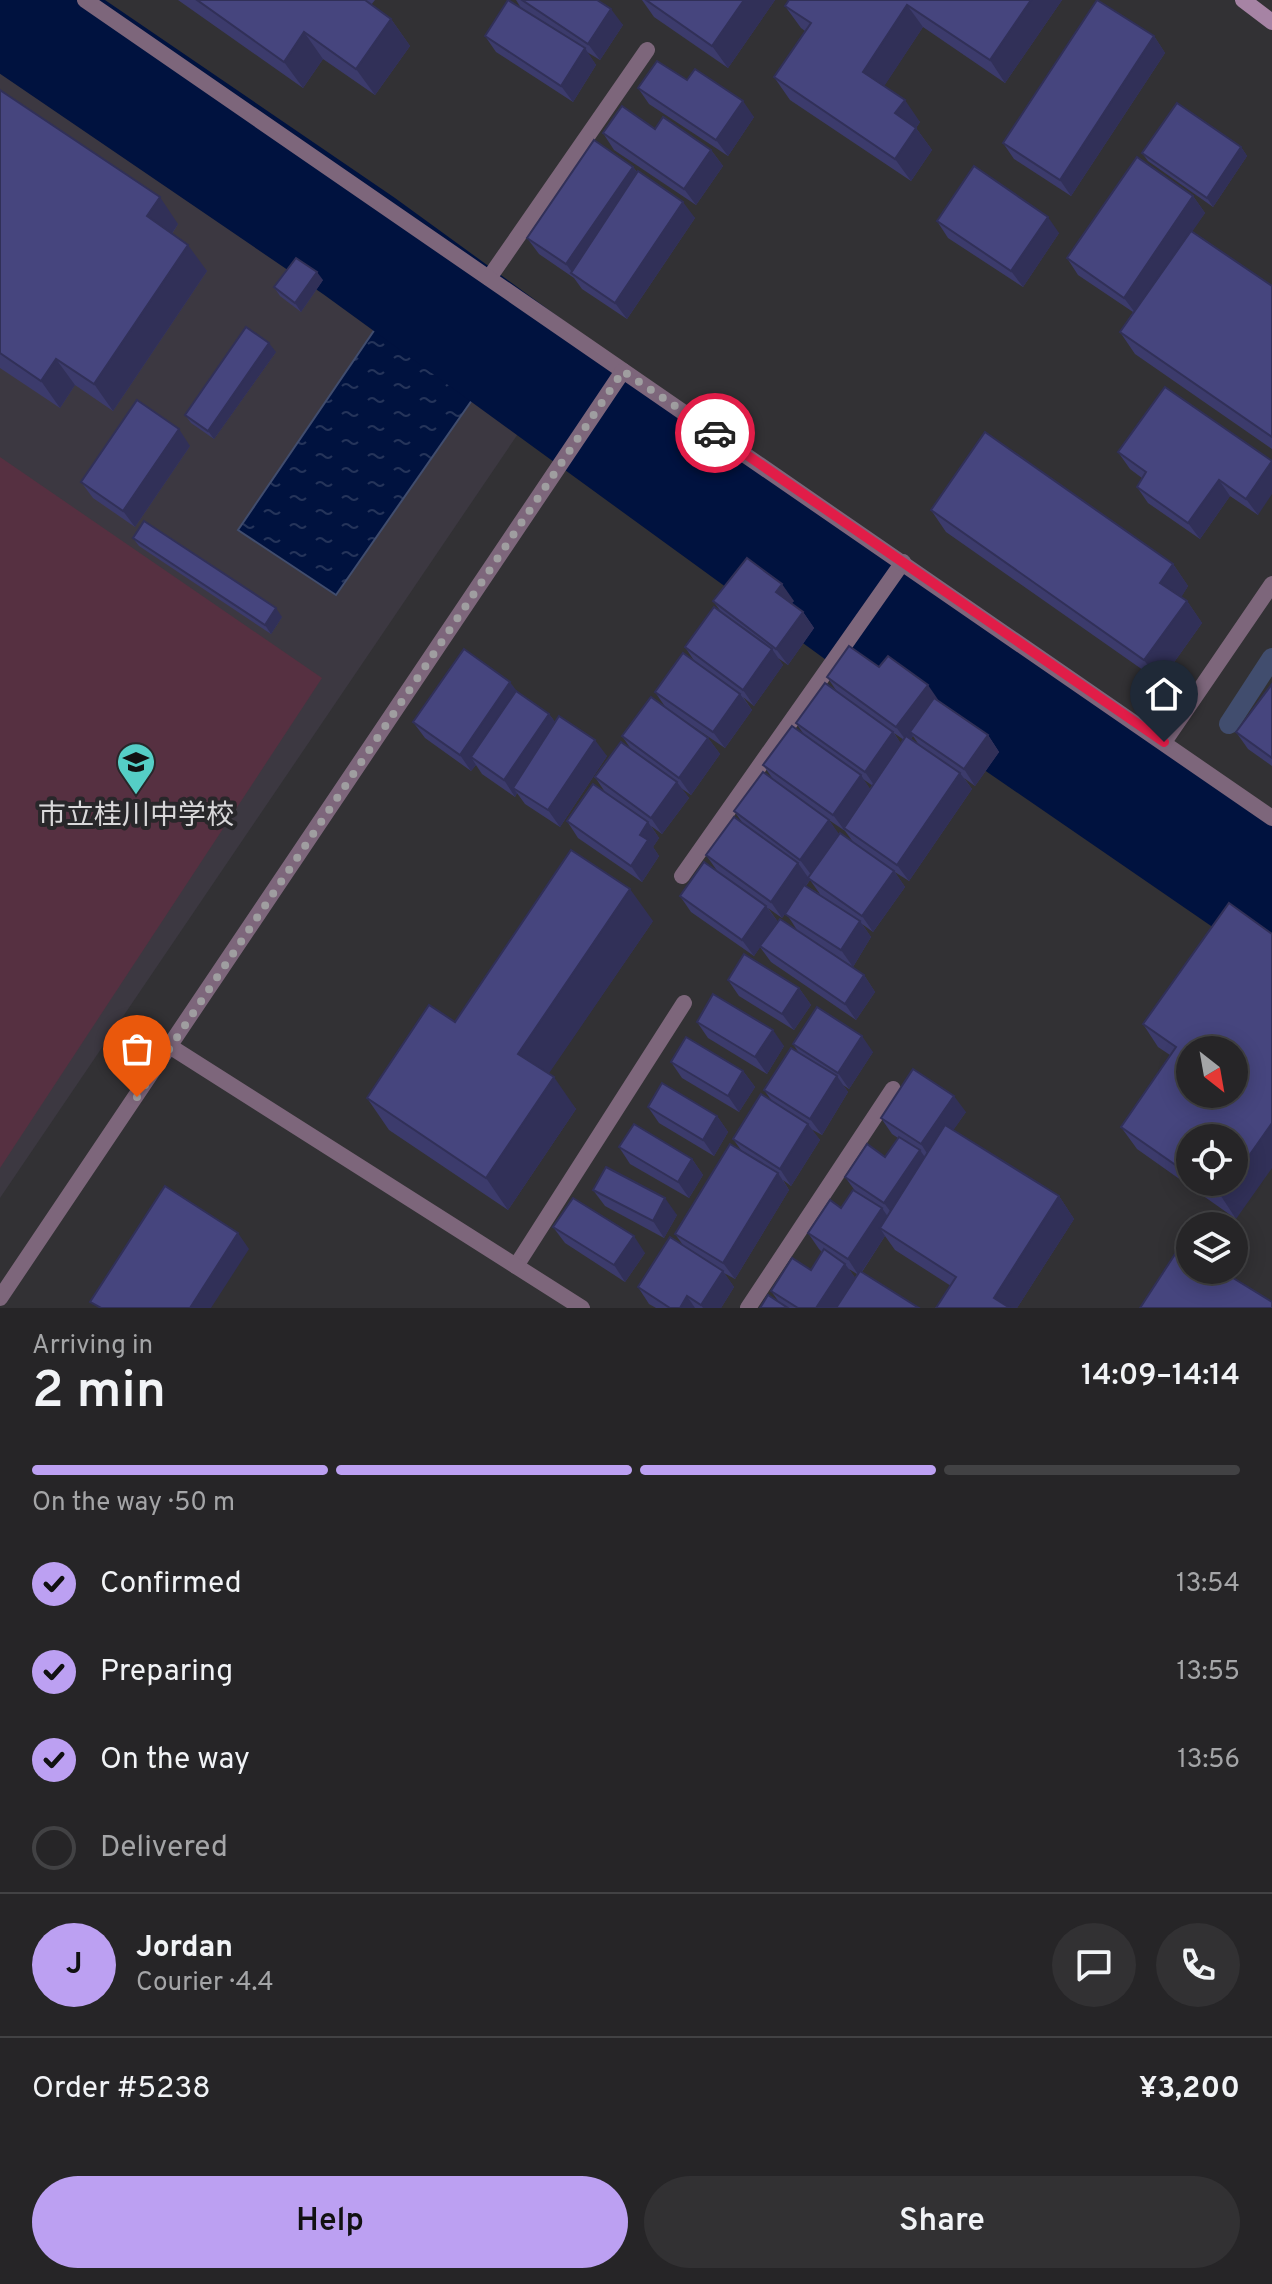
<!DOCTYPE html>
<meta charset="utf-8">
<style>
:root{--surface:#262527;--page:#323133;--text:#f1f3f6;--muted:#a4a5a7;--line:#424244;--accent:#bca0f2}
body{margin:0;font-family:Overpass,"Noto Sans JP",sans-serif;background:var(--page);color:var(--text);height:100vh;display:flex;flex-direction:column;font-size:30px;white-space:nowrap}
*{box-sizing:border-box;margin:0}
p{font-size:26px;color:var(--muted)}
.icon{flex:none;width:44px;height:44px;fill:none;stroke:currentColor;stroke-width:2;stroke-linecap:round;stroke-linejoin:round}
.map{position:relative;height:1308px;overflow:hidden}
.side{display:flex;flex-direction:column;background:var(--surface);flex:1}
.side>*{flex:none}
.needle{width:52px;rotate:149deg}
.buttons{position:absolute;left:1176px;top:1036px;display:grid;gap:16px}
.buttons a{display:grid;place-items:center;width:72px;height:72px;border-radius:50%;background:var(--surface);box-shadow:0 4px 20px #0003,0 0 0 2px var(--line);font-size:40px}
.pin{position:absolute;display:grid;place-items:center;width:68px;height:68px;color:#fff;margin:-82px -34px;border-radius:50% 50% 50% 0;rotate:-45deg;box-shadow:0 0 8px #0007}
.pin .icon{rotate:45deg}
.courier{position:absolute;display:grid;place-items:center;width:80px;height:80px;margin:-40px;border:6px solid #e11d48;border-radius:50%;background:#fff;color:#222;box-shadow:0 2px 10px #0007}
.headline em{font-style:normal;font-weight:600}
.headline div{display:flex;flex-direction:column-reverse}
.headline{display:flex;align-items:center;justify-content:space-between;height:136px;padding:0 32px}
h1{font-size:52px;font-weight:600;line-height:60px}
.bar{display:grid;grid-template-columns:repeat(4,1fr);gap:12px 8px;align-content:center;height:96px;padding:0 32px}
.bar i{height:10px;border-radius:6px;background:var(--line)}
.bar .on{background:var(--accent)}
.bar p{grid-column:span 4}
.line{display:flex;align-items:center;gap:20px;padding:0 32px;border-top:2px solid var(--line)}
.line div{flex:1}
.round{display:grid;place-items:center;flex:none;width:84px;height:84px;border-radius:42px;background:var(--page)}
ol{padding:0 32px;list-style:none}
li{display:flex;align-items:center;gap:24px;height:88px}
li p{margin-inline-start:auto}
li .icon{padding:8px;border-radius:50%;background:var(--accent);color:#111;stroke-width:4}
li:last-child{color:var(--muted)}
li i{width:44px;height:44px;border:4px solid var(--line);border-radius:50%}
.cta{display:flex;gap:16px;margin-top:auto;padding:16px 32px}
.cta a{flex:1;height:92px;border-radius:48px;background:var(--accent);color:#111;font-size:32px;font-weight:600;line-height:92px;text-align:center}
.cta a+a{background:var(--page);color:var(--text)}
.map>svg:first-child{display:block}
.built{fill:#3c3841}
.garden{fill:#563041}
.water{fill:url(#water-ripples);stroke:#414d6e;stroke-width:2}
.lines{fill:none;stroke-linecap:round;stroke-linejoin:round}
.stream{stroke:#414d6e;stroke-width:20}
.river{stroke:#00123f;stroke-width:120}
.lane{stroke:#7d667b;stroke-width:16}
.street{stroke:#7d667b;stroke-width:16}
.secondary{stroke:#a683a4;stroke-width:16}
.wall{fill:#3c3b6c;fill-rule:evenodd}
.shaded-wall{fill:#313058}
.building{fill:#46457e;stroke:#313058;stroke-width:2;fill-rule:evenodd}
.done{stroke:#9f9ea0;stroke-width:8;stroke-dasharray:0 14.4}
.route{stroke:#e11d48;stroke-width:10}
.labels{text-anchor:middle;stroke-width:8;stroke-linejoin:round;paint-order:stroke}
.poi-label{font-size:28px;fill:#d9d8da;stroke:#28272a}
</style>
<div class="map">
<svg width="1272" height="1308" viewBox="0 0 1272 1308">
<defs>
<pattern id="water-ripples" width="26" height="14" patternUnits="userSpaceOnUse" patternTransform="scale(2)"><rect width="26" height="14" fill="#00123f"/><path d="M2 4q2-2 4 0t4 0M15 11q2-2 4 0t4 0" fill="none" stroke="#25345a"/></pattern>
</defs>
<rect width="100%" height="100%" fill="#323134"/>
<polygon class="built" points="0,26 545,394 0,1198"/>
<polygon class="garden" points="0,457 322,678 0,1168"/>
<polygon class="water" points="382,319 479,390 336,595 238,530"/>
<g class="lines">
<polyline class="stream" points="1229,724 1272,658"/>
<polyline class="river" points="0,1 359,246 891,633 1272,895"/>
<g class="lane">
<polyline points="489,278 647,50"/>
<polyline points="682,876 903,562"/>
<polyline points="516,1266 684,1003"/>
<polyline points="748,1308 893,1089"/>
</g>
<g class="street">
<polyline points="85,0 1272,818"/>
<polyline points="1164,742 1272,584"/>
<polyline points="171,1047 582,1308"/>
<polyline points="0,1298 623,371"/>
</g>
<polyline class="secondary" points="1243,0 1272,22"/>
</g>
<g class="wall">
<polygon points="178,0 375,0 371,5 391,19 410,46 375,95 323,59 303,88"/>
<polygon points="516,0 597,0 623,25 600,60 587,52 596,65 573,102 496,52 485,36 521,8"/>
<polygon points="642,0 775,0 728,68 654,17"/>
<polygon points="789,0 1062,0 1005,83 923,27 884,86 920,122 916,128 932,150 911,181 790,100 774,77 805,31 801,28 785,6"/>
<polygon points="1154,36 1165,53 1071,196 1014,159 1003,143"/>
<polygon points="687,80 754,117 728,156 649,104 638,88"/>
<polygon points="0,90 178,224 172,234 207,271 113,411 75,385 60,408 0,368"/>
<polygon points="655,129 711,150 723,166 696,205 614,150 603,133"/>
<polygon points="1241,147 1247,156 1213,207 1148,161 1142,153"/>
<polygon points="633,167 638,173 695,218 627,319 582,289 574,278 539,254 527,238"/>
<polygon points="1193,196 1205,213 1192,231 1272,286 1272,449 1135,354 1120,332 1133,312 1078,275 1067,258"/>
<polygon points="937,221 1059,233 1023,287 948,238"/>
<polygon points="323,280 301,312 280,296 274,287"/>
<polygon points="276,352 214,439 191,423 185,415"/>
<polygon points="190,446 135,527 93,498 81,482"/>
<polygon points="1118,452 1272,461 1258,515 1230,496 1200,539 1148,503 1137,487 1142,478 1130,469"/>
<polygon points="931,510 1173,564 1188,586 1181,597 1187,601 1202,623 1160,682 946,532"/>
<polygon points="133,538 282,617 271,634 139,546"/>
<polygon points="713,601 794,601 791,603 803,612 814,628 788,665 778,658 783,665 754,706 743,697 752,710 725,748 666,708 655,692 695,662 685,647 722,613"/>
<path d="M879 667 939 701 988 735 999 752 975 786 964 778 972 789 909 881 890 869 894 871 905 887 873 932 862 924 871 937 853 967 798 931 864 975 875 992 856 1020 771 962 760 947 754 956 691 912 680 896 718 872 706 855 742 822 734 811 773 779 763 765 805 736 796 723 838 693 827 677ZM894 733 904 740 901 744ZM913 736 919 745 911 739ZM863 779 873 786 870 789ZM829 820 845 831 854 843 839 835ZM810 880 820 894 806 886ZM768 908 782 918 786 913 797 930 778 922Z"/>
<polygon points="1272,684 1272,766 1248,749 1236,732"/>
<polygon points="518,693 549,714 555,722 607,756 560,827 525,804 517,793 515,797 482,774 476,765 471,771 425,738 413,722"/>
<polygon points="622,736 708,738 720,754 691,795 681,788 689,798 662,834 651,826 659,838 653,847 659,856 642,882 578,838 567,821 605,792 595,777 631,749"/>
<path d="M1229 903 1236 1219 1137 1149 1121 1127 1170 1055 1158 1047 1143 1024ZM1190 1138 1234 1182H1190Z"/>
<polygon points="653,921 548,1074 576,1109 508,1210 389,1130 367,1098 455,1022"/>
<polygon points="728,980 799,988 811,1005 794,1030 739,996"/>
<polygon points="697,1022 784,1046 767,1074 708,1038"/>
<polygon points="793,1044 873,1052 849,1089 843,1085 848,1092 822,1135 811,1129 820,1140 791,1186 783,1180 789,1190 735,1279 724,1273 734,1287 721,1308 656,1308 649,1304 638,1287 683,1245 675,1234 741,1150 733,1139 772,1101 764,1090 799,1053"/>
<polygon points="671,1062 743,1071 755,1087 739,1112 682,1078"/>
<polygon points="648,1107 717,1116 728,1132 714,1156 659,1123"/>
<path d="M966 1112 953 1130 1059 1196 1074 1219 1017 1308H936L951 1286 895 1250 885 1236 862 1272 919 1308H760L779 1302 771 1291 811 1270 822 1252 819 1249 808 1233 841 1208 856 1192 845 1177 885 1157 898 1138 892 1134 881 1118ZM849 1269 857 1274 855 1278Z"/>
<polygon points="619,1147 692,1159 703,1175 689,1198 630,1164"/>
<polygon points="593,1190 677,1215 664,1238 605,1206"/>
<polygon points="553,1227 645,1253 625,1282 565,1243"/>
</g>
<g class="shaded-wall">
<polygon points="744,0 775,0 728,68 712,46"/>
<polygon points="1031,0 1062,0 1005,83 990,60"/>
<polygon points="907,5 923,27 879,94 863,72"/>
<polygon points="611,9 623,25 600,60 588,44"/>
<polygon points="391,19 410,46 375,95 356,69"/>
<polygon points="304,32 323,59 303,88 284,62"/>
<polygon points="1154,36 1165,53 1071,196 1060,180"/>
<polygon points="585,48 596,65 573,102 561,86"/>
<polygon points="905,100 920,122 916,128 932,150 911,181 895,159 895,113"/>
<polygon points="743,101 754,117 728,156 716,140"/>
<polygon points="1241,147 1247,156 1213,207 1207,198"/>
<polygon points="711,150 723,166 696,205 684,189"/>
<polygon points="633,167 645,183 574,275 566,264"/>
<polygon points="1193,196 1205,213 1136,314 1124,298"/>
<polygon points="160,197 178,224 166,243 147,216"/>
<polygon points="683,202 695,218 627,319 615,303"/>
<polygon points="1048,217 1059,233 1023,287 1011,271"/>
<polygon points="188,245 207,271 113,411 94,384"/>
<polygon points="317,272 323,280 301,312 295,303"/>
<polygon points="269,343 276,352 214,439 208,431"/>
<polygon points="56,359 75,385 60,408 41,381"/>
<polygon points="179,429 190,446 135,527 123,511"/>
<polygon points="1272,461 1272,494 1258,515 1246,499"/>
<polygon points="1219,480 1230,496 1200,539 1188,523"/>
<polygon points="1173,564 1188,586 1176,606 1160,583"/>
<polygon points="782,584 794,601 788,608 776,592"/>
<polygon points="1187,601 1202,623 1160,682 1144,660"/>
<polygon points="276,608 282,617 271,634 265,625"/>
<polygon points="803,612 814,628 788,665 776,649"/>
<polygon points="772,649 783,665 754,706 743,690"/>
<polygon points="510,682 522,698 471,757 476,765 471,771 460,755"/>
<polygon points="928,685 939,701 910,732 913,736 908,743 896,727"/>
<polygon points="740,694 752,710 725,748 713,732"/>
<polygon points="549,714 561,730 513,788 517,793 515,797 504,780"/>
<polygon points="893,732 904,748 876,788 865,772"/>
<polygon points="988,735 999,752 975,786 964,769"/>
<polygon points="708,738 720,754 691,795 679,778"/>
<polygon points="595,740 607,756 560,827 548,810"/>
<polygon points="960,773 972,789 909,881 897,865"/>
<polygon points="861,775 872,792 844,828 845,831 833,815"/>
<polygon points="677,782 689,798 662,834 651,818"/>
<polygon points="829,820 841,837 812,876 800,860"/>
<polygon points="648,822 659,838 653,847 659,856 642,882 631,866 640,835"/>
<polygon points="798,863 810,880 782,918 771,902"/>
<polygon points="894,871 905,887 873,932 862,916"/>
<polygon points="630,889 653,921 541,1085 518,1054"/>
<polygon points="766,906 778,922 754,956 742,940"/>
<polygon points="860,921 871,937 853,967 841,950"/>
<polygon points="864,975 875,992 856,1020 845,1004"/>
<polygon points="799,988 811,1005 794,1030 782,1014"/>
<polygon points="773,1030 784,1046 767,1074 755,1057"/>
<polygon points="862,1036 873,1052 849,1089 838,1073"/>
<polygon points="743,1071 755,1087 739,1112 728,1096"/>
<polygon points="837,1076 848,1092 822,1135 810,1119"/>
<polygon points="554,1077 576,1109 508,1210 486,1178"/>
<polygon points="954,1096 966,1112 932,1161 921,1144"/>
<polygon points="717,1116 728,1132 714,1156 703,1140"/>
<polygon points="1272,1123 1272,1168 1236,1219 1221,1196 1231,1182 1234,1182 1234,1177"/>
<polygon points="808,1124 820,1140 791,1186 780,1169"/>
<polygon points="920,1150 931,1166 896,1219 884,1203"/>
<polygon points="692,1159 703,1175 689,1198 678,1182"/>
<polygon points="778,1173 789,1190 735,1279 723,1263"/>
<polygon points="1059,1196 1074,1219 1017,1308 1001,1308 994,1298"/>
<polygon points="665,1198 677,1215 664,1238 653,1221"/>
<polygon points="882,1208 893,1224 880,1228 885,1236 859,1276 848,1259"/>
<polygon points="238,1233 249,1249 211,1308 190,1308"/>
<polygon points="634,1236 645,1253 625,1282 614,1265"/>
<polygon points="845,1264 857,1280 838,1308 816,1308"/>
<polygon points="723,1271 734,1287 721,1308 703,1308 701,1305"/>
<polygon points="687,1296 695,1308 680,1308"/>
</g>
<g class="building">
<polygon points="197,0 365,0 391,19 356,69 304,32 284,62"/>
<polygon points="508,0 585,48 561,86 485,36"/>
<polygon points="522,0 597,0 611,9 588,44"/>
<polygon points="646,0 744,0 712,46"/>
<polygon points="789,0 1031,0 990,60 907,5 863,72 905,100 895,113 916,128 895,159 774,77 811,23 785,6"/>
<polygon points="1097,0 1154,36 1060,180 1003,143"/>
<polygon points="657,61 687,80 695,69 743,101 716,140 638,88"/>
<polygon points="0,90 160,197 147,216 188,245 94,384 56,359 41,381 0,353"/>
<polygon points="1177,103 1241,147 1207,198 1142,153"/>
<polygon points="622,106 655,129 663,117 711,150 684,189 603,133"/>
<polygon points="594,140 633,167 566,264 527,238"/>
<polygon points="1137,157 1193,196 1124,298 1067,258"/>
<polygon points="974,166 1048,217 1011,271 937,221"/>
<polygon points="638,171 683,202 615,303 571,273"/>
<polygon points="1191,231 1272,286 1272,437 1120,332"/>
<polygon points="296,258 317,272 295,303 274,287"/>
<polygon points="246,327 269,343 208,431 185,415"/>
<polygon points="1165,387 1272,461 1246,499 1219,480 1188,523 1137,487 1146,472 1118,452"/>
<polygon points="137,400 179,429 123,511 81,482"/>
<polygon points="985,432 1173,564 1160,583 1187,601 1144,660 931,510"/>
<polygon points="144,521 276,608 265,625 133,538"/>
<polygon points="747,558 782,584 776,592 803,612 776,649 713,601"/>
<polygon points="714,607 772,649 743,690 685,647"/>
<polygon points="849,646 879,667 888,656 928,685 896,727 827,677"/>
<polygon points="464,649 510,682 460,755 413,722"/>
<polygon points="683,653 740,694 713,732 655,692"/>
<polygon points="825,683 893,732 865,772 796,723"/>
<polygon points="1272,684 1272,758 1236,732"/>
<polygon points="516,691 549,714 504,780 471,757"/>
<polygon points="651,697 708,738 679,778 622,736"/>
<polygon points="934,698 988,735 964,769 910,732"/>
<polygon points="559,716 595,740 548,810 513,788"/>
<polygon points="792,726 861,775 833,815 763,765"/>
<polygon points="906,736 960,773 897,865 844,828"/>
<polygon points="621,742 677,782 651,818 595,777"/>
<polygon points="763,772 829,820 800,860 734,811"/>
<polygon points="593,784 648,822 640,835 648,840 631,866 567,821"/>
<polygon points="734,817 798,863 771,902 706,855"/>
<polygon points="840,833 894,871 862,916 808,878"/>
<polygon points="571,850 630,889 518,1054 554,1077 486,1178 367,1098 429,1005 455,1022"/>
<polygon points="704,862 766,906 742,940 680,896"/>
<polygon points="804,885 860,921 841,950 785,914"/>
<path d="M1229 903 1272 934V1123L1234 1177V1138H1190V1175L1121 1127 1176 1047 1143 1024ZM1190 1050H1234V1094H1190Z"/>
<polygon points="780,919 864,975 845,1004 760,946"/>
<polygon points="744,954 799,988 782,1014 728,980"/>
<polygon points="713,994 773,1030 755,1057 697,1022"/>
<polygon points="817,1007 862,1036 838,1073 793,1044"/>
<polygon points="686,1037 743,1071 728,1096 671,1062"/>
<polygon points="791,1048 837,1076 810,1119 764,1090"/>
<polygon points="913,1069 954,1096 921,1144 881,1118"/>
<polygon points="662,1083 717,1116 703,1140 648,1107"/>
<polygon points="761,1094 808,1124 780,1169 733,1139"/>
<polygon points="634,1124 692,1159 678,1182 619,1147"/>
<polygon points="945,1125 1059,1196 994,1298 1010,1308 936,1308 956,1277 880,1228"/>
<polygon points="899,1137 920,1150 884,1203 845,1177 867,1144 885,1157"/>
<polygon points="730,1144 778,1173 723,1263 675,1234"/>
<polygon points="606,1167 665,1198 653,1221 593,1190"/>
<polygon points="1200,1182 1231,1182 1221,1196"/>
<polygon points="165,1186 238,1233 190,1308 101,1308 90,1302"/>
<polygon points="853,1190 882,1208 848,1259 808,1233 830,1200 841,1208"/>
<polygon points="573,1198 634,1236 614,1265 553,1227"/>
<polygon points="670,1237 723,1271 701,1305 687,1296 680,1308 670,1308 638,1287"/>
<polygon points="1181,1245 1190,1251 1190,1270 1220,1270 1272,1302 1272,1308 1140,1308"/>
<polygon points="824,1249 845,1264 816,1308 798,1308 771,1291 792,1258 811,1270"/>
<polygon points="860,1271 919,1308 836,1308"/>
<polygon points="768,1295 788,1308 760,1308"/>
</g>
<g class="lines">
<polyline class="done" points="137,1097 623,371 715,433"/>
<polyline class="route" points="715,433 1164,742"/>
</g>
<defs>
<g id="school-pin" transform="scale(2)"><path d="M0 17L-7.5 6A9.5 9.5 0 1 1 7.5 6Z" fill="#55cec6" stroke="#28272a"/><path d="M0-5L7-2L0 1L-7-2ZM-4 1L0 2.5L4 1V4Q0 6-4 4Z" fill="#111"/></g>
</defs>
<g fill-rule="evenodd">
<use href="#school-pin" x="136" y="762"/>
</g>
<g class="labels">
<g class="poi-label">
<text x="136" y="824">市立桂川中学校</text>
</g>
</g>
</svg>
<div class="buttons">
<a><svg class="needle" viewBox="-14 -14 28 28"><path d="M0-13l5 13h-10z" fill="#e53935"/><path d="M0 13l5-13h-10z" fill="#a4a5a7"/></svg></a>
<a><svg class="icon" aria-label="locate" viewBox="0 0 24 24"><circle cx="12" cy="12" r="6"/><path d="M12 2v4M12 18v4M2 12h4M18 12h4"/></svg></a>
<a><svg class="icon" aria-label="layers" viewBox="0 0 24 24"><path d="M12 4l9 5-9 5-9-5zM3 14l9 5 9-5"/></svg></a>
</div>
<div class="pin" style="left:137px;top:1097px;background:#ea580c"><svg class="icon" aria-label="bag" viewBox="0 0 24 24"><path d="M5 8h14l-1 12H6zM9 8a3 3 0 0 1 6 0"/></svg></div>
<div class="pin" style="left:1164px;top:742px;background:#1f2937"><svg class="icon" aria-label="home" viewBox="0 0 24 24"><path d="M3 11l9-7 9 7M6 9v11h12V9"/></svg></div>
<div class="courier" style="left:715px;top:433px"><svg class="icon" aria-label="car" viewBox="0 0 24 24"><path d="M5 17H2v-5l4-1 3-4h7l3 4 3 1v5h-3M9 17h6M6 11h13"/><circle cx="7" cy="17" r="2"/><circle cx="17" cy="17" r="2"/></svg></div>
</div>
<section class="side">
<div class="headline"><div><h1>2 min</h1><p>Arriving in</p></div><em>14:09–14:14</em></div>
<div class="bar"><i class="on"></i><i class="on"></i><i class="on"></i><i></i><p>On the way · 50 m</p></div>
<ol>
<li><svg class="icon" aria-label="check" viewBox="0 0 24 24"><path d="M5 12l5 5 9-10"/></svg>Confirmed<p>13:54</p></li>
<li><svg class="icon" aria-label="check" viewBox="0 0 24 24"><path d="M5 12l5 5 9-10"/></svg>Preparing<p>13:55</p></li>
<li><svg class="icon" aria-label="check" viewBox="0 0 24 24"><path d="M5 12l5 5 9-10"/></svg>On the way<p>13:56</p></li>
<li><i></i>Delivered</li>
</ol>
<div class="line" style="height:144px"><b class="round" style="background:var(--accent);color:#111">J</b><div><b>Jordan</b><p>Courier · 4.4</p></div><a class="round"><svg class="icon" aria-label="chat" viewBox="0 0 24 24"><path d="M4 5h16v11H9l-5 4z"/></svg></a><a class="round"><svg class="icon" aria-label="phone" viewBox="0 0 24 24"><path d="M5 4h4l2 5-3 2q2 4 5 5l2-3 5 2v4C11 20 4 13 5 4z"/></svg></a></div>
<div class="line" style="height:104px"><div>Order #5238</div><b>¥3,200</b></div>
<div class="cta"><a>Help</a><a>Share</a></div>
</section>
